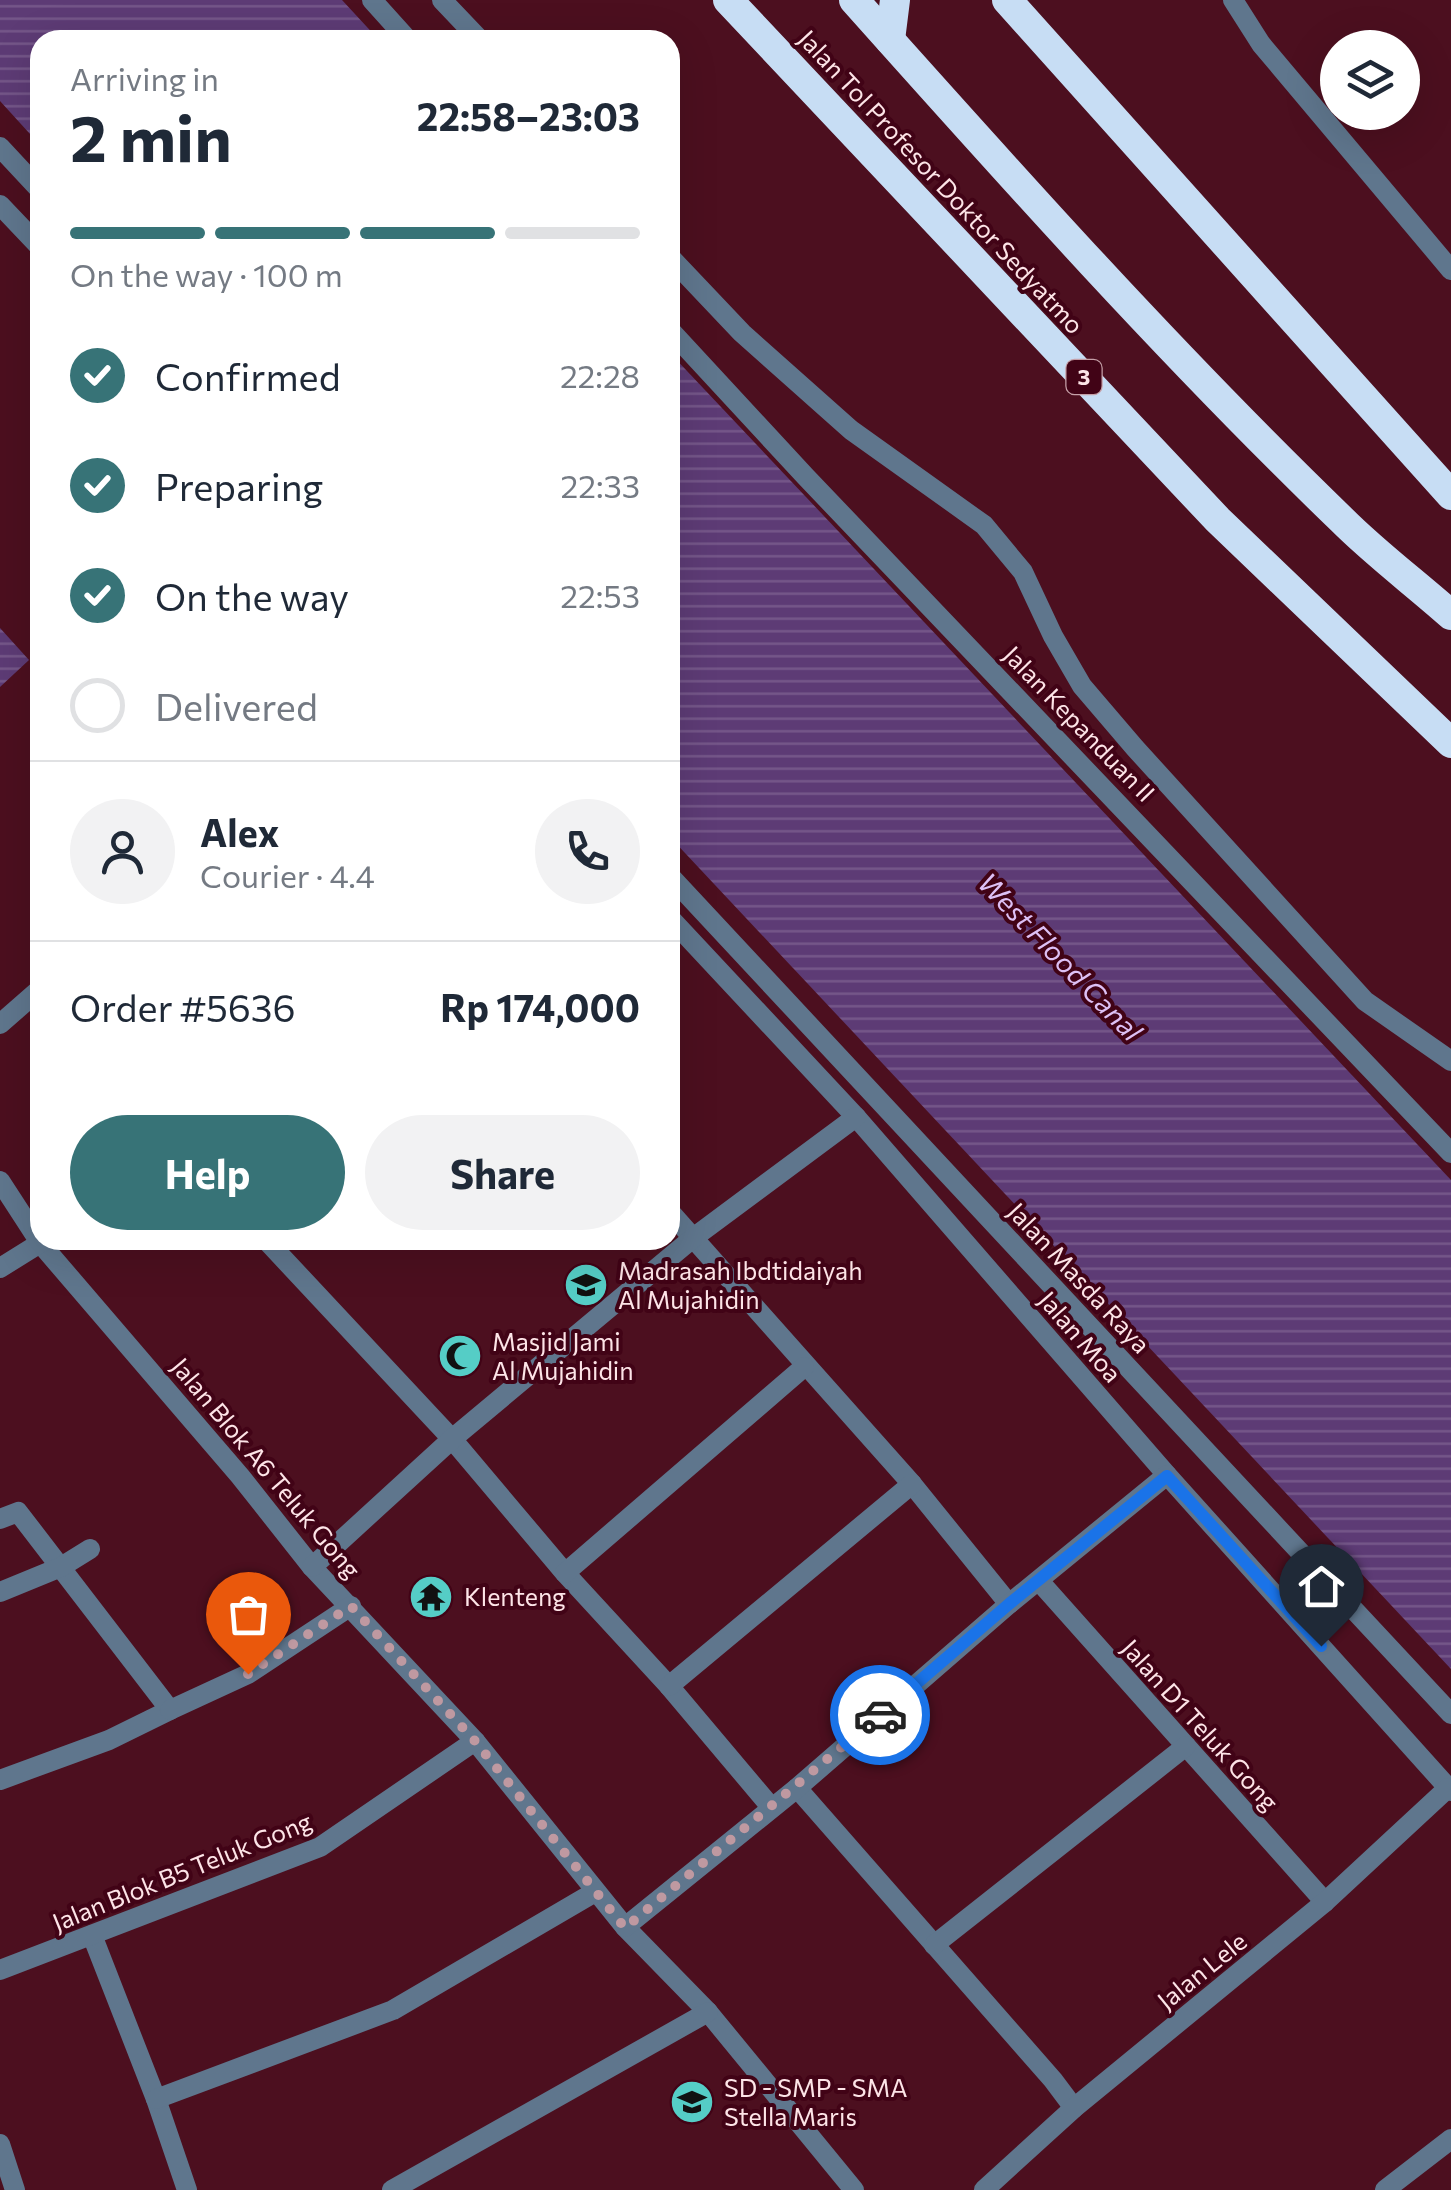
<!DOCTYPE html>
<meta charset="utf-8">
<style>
:root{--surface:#fff;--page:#f2f2f3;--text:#1f2937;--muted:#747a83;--line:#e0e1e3;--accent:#377377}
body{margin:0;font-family:Commissioner,sans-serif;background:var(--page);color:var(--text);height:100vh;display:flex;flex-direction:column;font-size:38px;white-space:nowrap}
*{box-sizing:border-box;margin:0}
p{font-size:32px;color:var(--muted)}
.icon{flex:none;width:55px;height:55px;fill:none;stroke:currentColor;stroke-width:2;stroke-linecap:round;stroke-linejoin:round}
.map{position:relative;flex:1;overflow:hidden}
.panel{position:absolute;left:30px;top:30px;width:650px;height:1220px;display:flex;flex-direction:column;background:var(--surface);border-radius:30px;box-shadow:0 10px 40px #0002}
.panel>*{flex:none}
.tools{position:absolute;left:1320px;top:30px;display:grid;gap:20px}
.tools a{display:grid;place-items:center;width:100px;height:100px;border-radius:50%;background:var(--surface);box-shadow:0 10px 40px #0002;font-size:50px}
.pin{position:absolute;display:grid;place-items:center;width:85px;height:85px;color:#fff;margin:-102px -42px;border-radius:50% 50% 50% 0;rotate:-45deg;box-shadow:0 0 10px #0007}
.pin .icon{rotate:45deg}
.courier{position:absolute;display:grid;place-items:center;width:100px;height:100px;margin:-50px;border:8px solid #1a73e8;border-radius:50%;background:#fff;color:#222;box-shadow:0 2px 12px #0007}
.headline em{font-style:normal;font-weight:700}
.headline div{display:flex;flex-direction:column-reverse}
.headline{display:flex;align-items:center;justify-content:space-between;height:170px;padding:0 40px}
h1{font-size:65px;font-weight:700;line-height:75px}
.bar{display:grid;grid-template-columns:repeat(4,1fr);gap:15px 10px;align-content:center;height:120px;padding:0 40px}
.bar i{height:12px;border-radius:8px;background:var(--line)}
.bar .current{background:var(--accent)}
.bar p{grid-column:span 4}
.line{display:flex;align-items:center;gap:25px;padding:0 40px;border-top:2px solid var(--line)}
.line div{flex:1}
.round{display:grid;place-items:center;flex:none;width:105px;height:105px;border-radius:52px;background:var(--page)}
ol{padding:0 40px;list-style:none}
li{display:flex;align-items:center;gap:30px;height:110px}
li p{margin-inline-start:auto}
li .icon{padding:10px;border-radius:50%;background:var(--accent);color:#fff;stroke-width:4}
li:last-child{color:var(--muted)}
li i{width:55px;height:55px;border:5px solid var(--line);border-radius:50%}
.button{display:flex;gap:20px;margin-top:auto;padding:20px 40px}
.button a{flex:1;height:115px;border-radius:60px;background:var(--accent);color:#fff;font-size:40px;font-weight:700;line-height:115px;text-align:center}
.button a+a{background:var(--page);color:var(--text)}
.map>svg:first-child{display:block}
.water{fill:url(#water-rules)}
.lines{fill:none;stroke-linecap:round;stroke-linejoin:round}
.lane{stroke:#5f768d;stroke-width:20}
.street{stroke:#5f768d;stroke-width:20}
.highway{stroke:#c7ddf4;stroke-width:30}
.done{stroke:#bf99a1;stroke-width:10;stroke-dasharray:0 18}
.route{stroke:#1a73e8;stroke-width:12}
.labels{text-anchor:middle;stroke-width:8;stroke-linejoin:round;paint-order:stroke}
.shield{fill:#410316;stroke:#c5a0a8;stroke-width:2.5}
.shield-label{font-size:22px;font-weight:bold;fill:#fde4e7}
.street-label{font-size:25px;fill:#fde4e7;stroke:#410316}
.poi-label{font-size:25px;fill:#fde4e7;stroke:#410316;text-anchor:start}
.water-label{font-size:28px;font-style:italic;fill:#ddc0f5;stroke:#410316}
</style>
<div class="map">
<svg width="1451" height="2190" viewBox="0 0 1451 2190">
<defs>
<pattern id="water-rules" width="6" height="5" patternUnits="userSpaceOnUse" patternTransform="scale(2.5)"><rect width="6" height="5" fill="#5d3b75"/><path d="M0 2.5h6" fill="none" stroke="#755789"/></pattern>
</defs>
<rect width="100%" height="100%" fill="#4c0f1f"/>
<g class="water">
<polygon points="0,0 342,0 379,40 40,40 40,145 0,101"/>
<polygon points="670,353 1451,1180 1451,1669 670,837"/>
<polygon points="0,628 29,660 0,687"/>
</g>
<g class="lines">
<g class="lane">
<polyline points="1233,0 1261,44 1451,270"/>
<polyline points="0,147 40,190"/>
<polyline points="0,205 40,247"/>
</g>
<g class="street">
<polyline points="372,0 408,40"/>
<polyline points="442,0 480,40"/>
<polyline points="670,257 742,333 851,430 984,525 1023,572 1053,636 1082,686 1135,748 1365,1001 1451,1061"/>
<polyline points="670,330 806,477 1451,1153"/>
<polyline points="670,876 1451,1714"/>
<polyline points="670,918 856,1117 1167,1475 1451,1791"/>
<polyline points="0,1024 40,989"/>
<polyline points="0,1181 41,1244 240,1476 312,1567 475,1741 625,1927 708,2012 854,2190"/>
<polyline points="670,1212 912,1484 1009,1604"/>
<polyline points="266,1240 452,1439 565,1573 669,1686 771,1807"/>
<polyline points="0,1268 45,1240"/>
<polyline points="0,1519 18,1512 170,1710 109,1740 0,1780"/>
<polyline points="312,1567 452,1439 693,1238 856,1117"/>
<polyline points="565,1573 804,1367"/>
<polyline points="1039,1581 1325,1902"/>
<polyline points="0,1592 61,1567 90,1549"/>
<polyline points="669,1686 912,1484"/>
<polyline points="170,1710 248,1674 351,1606"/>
<polyline points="797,1788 1053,2080 1074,2108"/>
<polyline points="625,1927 797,1788 1009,1604 1167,1475"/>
<polyline points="92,1935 156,2099 187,2190"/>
<polyline points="934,1945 1186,1746"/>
<polyline points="0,1970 320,1847 475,1741"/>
<polyline points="156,2099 393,2010 595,1892"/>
<polyline points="0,2144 15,2190"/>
<polyline points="392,2190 708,2012"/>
<polyline points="984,2190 1074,2108 1325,1902 1448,1788"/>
<polyline points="1385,2190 1451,2139"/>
</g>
<g class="highway">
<polyline points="728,0 1218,520 1451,743"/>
<path d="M854 0C1012 177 1171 355 1342 520 1376 554 1415 583 1451 615"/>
<polyline points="1007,0 1451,495"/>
<polyline points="890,40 895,0"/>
</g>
</g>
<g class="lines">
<polyline class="done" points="248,1674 351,1606 475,1741 625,1928 880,1715"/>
<polyline class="route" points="880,1715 1009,1604 1167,1476 1321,1646"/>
</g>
<defs>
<g id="school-disc" transform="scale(2.25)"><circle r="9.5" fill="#55cdc6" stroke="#410316"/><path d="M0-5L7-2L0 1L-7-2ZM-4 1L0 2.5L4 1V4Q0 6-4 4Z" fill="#111"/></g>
<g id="mosque-disc" transform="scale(2.25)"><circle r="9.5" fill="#55cdc6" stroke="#410316"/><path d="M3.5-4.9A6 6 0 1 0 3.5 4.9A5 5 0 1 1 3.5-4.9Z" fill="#111"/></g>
<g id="temple-disc" transform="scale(2.25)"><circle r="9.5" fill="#55cdc6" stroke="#410316"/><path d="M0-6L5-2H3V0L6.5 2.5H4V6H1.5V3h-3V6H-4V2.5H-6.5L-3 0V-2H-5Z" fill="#111"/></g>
</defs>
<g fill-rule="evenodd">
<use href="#school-disc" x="586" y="1285"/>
<use href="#mosque-disc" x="460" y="1356"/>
<use href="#temple-disc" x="431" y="1597"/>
<use href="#school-disc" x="692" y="2102"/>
</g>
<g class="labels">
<rect class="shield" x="1066.5" y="360" width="35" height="34" rx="8"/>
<g class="shield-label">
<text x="1084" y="385">3</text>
</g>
<g class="street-label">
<text transform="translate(941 182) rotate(47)" y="9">Jalan Tol Profesor Doktor Sedyatmo</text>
<text transform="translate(1079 724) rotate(46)" y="9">Jalan Kepanduan II</text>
<text transform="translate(1079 1278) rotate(47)" y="9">Jalan Masda Raya</text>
<text transform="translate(1080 1337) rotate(49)" y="9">Jalan Moa</text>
<text transform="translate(266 1468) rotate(50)" y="9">Jalan Blok A6 Teluk Gong</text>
<text transform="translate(1200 1725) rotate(48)" y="9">Jalan D1 Teluk Gong</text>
<text transform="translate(182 1872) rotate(-22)" y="9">Jalan Blok B5 Teluk Gong</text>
<text transform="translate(1202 1971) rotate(-39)" y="9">Jalan Lele</text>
</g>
<g class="poi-label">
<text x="618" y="1280">Madrasah Ibdtidaiyah<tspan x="618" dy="29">Al Mujahidin</tspan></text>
<text x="492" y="1351">Masjid Jami<tspan x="492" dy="29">Al Mujahidin</tspan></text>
<text x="464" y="1606">Klenteng</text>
<text x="724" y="2097">SD - SMP - SMA<tspan x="724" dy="29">Stella Maris</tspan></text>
</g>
<g class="water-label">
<text transform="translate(1060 957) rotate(46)" y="10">West Flood Canal</text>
</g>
</g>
</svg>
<div class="tools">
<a><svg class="icon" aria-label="layers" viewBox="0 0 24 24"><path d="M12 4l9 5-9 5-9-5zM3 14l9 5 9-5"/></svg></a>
</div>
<div class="pin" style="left:248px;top:1674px;background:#ea580c"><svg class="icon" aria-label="bag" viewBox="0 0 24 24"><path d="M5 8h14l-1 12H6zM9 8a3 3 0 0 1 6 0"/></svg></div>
<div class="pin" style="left:1321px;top:1646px;background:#1f2937"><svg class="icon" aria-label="home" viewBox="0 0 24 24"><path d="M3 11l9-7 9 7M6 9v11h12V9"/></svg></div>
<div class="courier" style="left:880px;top:1715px"><svg class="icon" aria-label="car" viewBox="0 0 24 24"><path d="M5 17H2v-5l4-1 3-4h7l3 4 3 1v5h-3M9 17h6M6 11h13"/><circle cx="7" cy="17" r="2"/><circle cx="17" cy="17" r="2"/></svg></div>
<section class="panel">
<div class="headline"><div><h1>2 min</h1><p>Arriving in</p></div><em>22:58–23:03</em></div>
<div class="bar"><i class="current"></i><i class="current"></i><i class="current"></i><i></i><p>On the way · 100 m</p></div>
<ol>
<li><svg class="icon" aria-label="check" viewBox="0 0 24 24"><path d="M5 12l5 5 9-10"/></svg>Confirmed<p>22:28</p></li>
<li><svg class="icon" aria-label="check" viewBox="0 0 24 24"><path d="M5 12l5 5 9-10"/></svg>Preparing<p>22:33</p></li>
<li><svg class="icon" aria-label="check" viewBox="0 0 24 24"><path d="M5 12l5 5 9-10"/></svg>On the way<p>22:53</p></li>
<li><i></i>Delivered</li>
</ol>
<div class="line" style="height:180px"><a class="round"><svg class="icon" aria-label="person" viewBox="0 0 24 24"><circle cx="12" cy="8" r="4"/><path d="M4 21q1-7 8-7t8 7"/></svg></a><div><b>Alex</b><p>Courier · 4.4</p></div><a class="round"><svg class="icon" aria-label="phone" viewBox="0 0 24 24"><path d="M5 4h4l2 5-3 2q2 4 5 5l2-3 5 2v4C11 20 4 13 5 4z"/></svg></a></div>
<div class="line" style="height:130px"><div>Order #5636</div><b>Rp 174,000</b></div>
<div class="button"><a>Help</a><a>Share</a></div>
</section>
</div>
